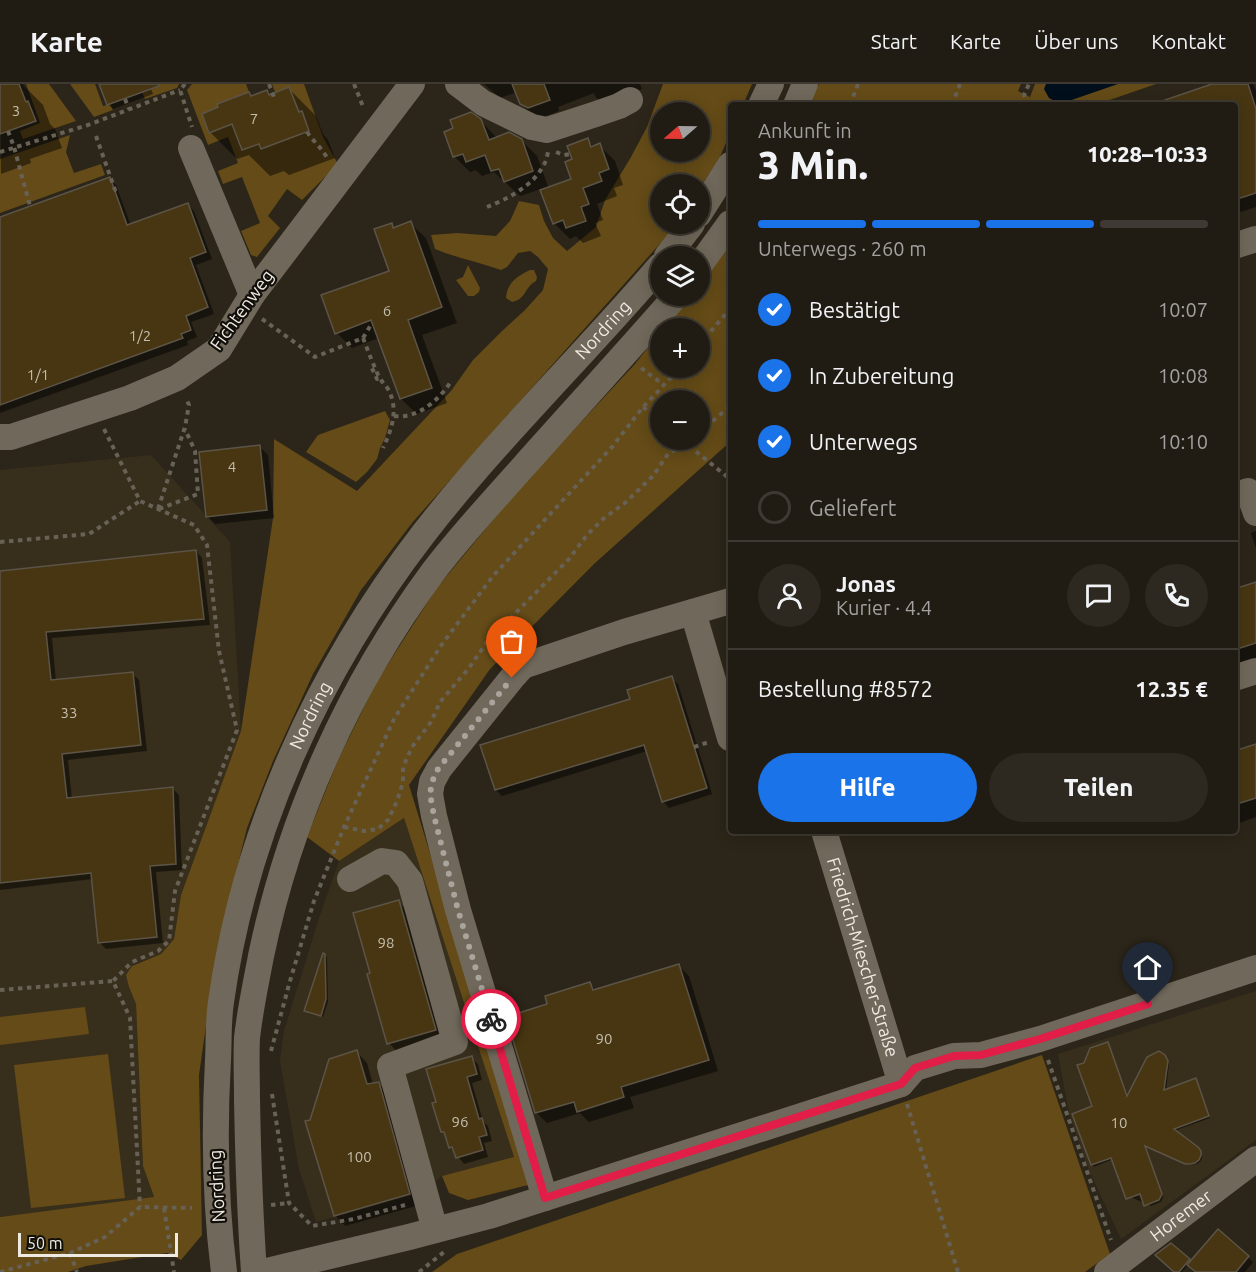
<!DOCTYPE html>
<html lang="de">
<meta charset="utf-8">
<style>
:root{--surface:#211c13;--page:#2d2921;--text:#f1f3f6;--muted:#a2a1a0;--line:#3e3a33;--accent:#1a73e8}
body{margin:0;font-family:Ubuntu,sans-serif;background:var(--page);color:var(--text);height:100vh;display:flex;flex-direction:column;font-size:22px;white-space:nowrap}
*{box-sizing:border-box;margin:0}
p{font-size:20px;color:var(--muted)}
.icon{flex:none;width:33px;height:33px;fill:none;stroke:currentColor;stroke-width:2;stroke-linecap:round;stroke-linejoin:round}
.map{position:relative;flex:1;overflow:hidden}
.details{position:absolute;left:728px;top:18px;width:510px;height:732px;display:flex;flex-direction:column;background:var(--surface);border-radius:6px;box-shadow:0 3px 15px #0003,0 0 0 2px var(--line)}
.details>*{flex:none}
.needle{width:39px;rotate:250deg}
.fabs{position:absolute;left:650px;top:18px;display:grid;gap:12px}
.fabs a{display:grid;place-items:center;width:60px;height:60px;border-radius:50%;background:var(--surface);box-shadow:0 3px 15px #0003,0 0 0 2px var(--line);font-size:30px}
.scale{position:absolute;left:18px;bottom:15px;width:160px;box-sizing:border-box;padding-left:6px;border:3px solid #eeeae2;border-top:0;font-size:16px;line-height:21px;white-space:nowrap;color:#eeeae2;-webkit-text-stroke:4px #120f0a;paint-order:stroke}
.pin{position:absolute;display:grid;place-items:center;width:51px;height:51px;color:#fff;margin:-62px -26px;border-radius:50% 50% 50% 0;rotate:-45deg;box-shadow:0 0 6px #0007}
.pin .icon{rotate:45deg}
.courier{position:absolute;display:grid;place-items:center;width:60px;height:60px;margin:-30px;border:4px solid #e11d48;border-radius:50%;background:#fff;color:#222;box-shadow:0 2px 8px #0007}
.headline em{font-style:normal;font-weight:800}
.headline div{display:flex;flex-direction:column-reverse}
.headline{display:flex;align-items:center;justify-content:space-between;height:102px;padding:0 30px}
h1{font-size:39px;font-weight:800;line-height:45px}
.bar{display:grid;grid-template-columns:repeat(4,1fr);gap:9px 6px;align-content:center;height:72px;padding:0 30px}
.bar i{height:8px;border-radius:4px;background:var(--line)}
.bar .current{background:var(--accent)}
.bar p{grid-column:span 4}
.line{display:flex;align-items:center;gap:15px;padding:0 30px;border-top:2px solid var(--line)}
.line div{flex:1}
.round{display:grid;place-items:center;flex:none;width:63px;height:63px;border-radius:32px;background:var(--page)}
ol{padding:0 30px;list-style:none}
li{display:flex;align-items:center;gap:18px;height:66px}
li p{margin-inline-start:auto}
li .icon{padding:6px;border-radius:50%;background:var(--accent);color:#fff;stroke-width:4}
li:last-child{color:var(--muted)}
li i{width:33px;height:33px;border:3px solid var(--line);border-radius:50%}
.cta{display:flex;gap:12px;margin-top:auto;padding:12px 30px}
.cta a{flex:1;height:69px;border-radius:36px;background:var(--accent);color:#fff;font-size:24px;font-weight:800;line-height:69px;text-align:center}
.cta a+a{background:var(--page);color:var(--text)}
header{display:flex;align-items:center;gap:36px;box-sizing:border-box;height:84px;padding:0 30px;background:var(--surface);border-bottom:2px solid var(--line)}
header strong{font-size:28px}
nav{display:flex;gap:33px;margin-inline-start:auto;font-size:21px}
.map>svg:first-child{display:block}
.built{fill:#382e1c}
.green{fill:#644b17;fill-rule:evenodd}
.water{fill:#010f1d}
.shadow{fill:#0007}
.building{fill:#473611;stroke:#5b5447;stroke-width:1.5}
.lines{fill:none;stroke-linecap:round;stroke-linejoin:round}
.path{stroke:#676156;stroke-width:4;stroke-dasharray:4.5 4.5;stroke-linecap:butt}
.minor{stroke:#70685a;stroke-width:26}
.done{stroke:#aaa59c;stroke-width:6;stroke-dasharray:0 10.8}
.route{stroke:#e11d48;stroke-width:8}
.labels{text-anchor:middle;stroke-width:4.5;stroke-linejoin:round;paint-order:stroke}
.number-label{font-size:15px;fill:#c4bdae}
.street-label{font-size:18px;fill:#eeeae2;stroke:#120f0a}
</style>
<header>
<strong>Karte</strong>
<nav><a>Start</a><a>Karte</a><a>Über uns</a><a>Kontakt</a></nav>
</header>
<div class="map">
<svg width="1256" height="1188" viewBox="0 0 1256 1188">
<rect width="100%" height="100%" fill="#2c2519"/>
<g class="built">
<polygon points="151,371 230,458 241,647 181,811 174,855 161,870 132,881 129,903 136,920 143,1082 154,1114 0,1133 0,386"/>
<polygon points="404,734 514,1073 442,1092 422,1109 316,1138 299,1085 280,977 284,947 319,834 339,777"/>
<polygon points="1256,907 1256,1056 1121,1155 1088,1084 1069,1029 1058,970"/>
</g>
<g class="green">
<polygon points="26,0 49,0 76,37 23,55 20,47 40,39"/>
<polygon points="70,0 95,0 103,22 110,20 113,26 94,33"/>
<polygon points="147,0 179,0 177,4 145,15 142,8"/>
<polygon points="192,0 246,0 249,8 217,20 218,23 202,30 209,49 233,40 259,60 261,65 309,47 302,27 299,28 289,3 275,8 272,0 304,0 323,53 338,80 302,116 287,105 268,132 280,144 257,173 251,171 241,147 260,139 242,93 223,100 218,87 238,79 228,53 208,61 187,6"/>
<path d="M663 0H752L743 21H730V49L720 73 699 105V100H660V140H677L673 145 412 439 361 506 313 590 273 677 247 744 217 865 199 991 202 1151 181 1176 167 1169 86 1182 68 1188H0V1133L154 1113 143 1082 136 920 129 903 126 891 132 882 161 870 174 855 181 811 241 647 273 434 274 355 357 407 451 307 473 276 502 247 525 226 543 206 548 185 538 173 530 167 518 169 507 183 501 186C479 178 456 174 435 165L431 151 457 149 496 152 510 137 519 117 539 121 544 137 553 154 567 167 596 143 605 116 631 73 647 43ZM660 28H699V68H660Z"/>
<polygon points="819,0 1021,0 1018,7 1030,13 1035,0 1156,0 1095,21 808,21"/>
<polygon points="70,51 66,68 74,89 101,80 105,91 0,129 0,75"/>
<path d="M730 157V358L594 480 490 585 409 701 532 1100 468 1116 449 1109 442 1092 514 1073 404 734 339 777 307 753 338 676 377 597 436 505 516 408 635 280 660 248V284H699V244H662L688 212H699V197ZM660 316H699V356H660Z"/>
<polygon points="468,181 480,204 479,208 474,212 468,212 456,196 463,193"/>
<path d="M530 186H534L537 193 536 197C524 203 527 215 512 218L506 214C507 199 517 192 530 186Z"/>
<polygon points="385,327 390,336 385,354 380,364 377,375 367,388 356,398 306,368 318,351"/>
<polygon points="85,923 89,950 0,961 0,933"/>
<polygon points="108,970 125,1114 31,1124 14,981"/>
<polygon points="1042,971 1110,1170 1085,1188 432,1188 457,1170"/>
</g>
<polygon class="water" points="1046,0 1118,0 1060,20 1049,14 1044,5"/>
<g class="shadow">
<polygon points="0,0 22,0 43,21 50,40 55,45 62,64 30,75 31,79 1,90"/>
<polygon points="101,0 149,0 153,10 113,25 108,20"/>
<polygon points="484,0 640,0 642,5 632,9 605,23 595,12 594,9 558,23 559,27 540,34 532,31 521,19 517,8 500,14"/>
<polygon points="1217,0 1253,0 1256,6 1256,123 1234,130 1234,21 1154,21"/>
<polygon points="289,5 316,32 323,50 328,56 335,74 289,91 284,87 270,92 249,71 237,75 210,48 249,10 252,13 266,7 271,12"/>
<polygon points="480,36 497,54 521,56 537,72 549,105 572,96 574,76 587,56 594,63 599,61 615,77 623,101 614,104 617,112 597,120 603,136 595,139 601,152 583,159 576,152 570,155 554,139 541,105 520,112 494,88 482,92 476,86 470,88 454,72"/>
<polygon points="109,95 116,101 131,142 188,121 194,127 212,175 196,181 214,230 191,238 197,253 187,257 188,261 0,329 0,135"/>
<polygon points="410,139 426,154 457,239 422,251 447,319 417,330 401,315 379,254 352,264 337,249 391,188 391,141 395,145"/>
<polygon points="260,363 268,371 274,434 215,440 207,432"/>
<polygon points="1256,447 1256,464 1251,449"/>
<polygon points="196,467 202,474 210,541 52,554 56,597 132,589 139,596 147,667 68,676 72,715 172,704 179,711 182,786 156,788 163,859 106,865 99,858 93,795 0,806 0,489"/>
<polygon points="1256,500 1256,577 1234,584 1234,507"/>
<polygon points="671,594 678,600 712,710 669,724 663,717 647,667 502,712 496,706 632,616"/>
<polygon points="1256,662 1256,733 1234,741 1234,669"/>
<polygon points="398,818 409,828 446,956 399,970 389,959 372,890"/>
<polygon points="324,871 327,873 328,918 323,933 308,929 306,927"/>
<polygon points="679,882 689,892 718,987 630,1013 634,1024 589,1038 580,1029 547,1039 536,1028 549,921 590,900 597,907"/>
<polygon points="1109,962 1128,1013 1166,975 1169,980 1166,1007 1197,998 1210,1034 1174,1047 1200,1067 1202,1074 1200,1078 1197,1080 1188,1081 1145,1062 1163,1113 1161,1118 1151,1122 1128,1112 1113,1075 1094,1083 1092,1080 1094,1023 1085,980"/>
<polygon points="357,968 367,979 373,1000 378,999 389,1010 419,1121 345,1142 335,1131 312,1037"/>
<polygon points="472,974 478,980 482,996 472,999 483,1037 488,1042 492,1057 484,1059 488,1073 464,1080 450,1063 447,1052 443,1048"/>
<polygon points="1218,1147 1253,1178 1245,1188 1197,1188 1189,1180 1182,1188 1177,1188 1171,1161 1191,1178"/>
</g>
<g class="building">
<polygon points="0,0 19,0 26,18 28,17 36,37 0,50"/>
<polygon points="99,0 159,0 159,2 107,21"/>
<polygon points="512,0 544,0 550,16 528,24 520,20"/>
<polygon points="1212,0 1248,0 1256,25 1256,109 1234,116 1234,21 1159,21 1159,18"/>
<polygon points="289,3 299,28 302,27 309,47 261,65 259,60 242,66 232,40 209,49 202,30 218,23 217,20 249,8 251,12 267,6 269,11"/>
<polygon points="471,28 481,35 489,56 509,48 522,55 533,87 504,98 499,85 491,87 485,71 466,78 463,70 453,73 444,48 453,44 450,36"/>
<polygon points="588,54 591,63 600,59 609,85 599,89 602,97 583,104 589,120 581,123 586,137 566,144 563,136 553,140 540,106 571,95 565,78 572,75 567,62"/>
<polygon points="110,93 127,141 188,119 206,168 190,174 208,223 186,232 191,246 181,250 183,254 0,321 0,133"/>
<polygon points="411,137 442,223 408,236 432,304 400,315 371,236 335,250 321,211 389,187 374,145 392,139 393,144"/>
<polygon points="260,361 267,426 206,433 199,368"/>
<polygon points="196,466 204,535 46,548 51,596 133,588 141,661 62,670 67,714 173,703 176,780 150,782 157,853 98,859 91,789 0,799 0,487"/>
<polygon points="1256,498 1256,559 1234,566 1234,505"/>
<polygon points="672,592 707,704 662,718 644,661 495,706 480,661 630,615 627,606"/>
<polygon points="1256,660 1256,714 1234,721 1234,667"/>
<polygon points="399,816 436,946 387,960 367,890 370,889 353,829"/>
<polygon points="323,869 325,870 326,915 321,932 304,927"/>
<polygon points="679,880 709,976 621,1003 624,1013 577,1028 574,1018 535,1029 506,933 547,920 545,912 590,898 593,906"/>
<polygon points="1108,958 1127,1012 1147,973 1159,967 1165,971 1168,977 1164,1006 1196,994 1209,1032 1174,1045 1198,1063 1201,1067 1201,1071 1199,1076 1195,1079 1190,1080 1185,1080 1145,1062 1162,1110 1159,1116 1144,1122 1140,1110 1126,1115 1111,1074 1091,1081 1072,1030 1092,1022 1077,981 1084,979 1090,964"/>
<polygon points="357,966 367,1000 379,998 410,1110 334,1132 305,1037 310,1036 329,975"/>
<polygon points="472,972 477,990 467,993 479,1035 482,1034 487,1051 479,1053 483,1066 456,1074 452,1063 449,1064 444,1048 441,1048 432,1019 436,1018 426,985"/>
<polygon points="1218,1145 1249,1172 1236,1188 1196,1188 1187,1181"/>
<polygon points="1171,1159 1190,1175 1179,1188 1174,1188 1155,1171"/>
</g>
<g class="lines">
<g class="path">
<polyline points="185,0 180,6 192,43"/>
<polyline points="269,0 275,16"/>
<polyline points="354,0 364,25"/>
<polyline points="125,15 129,25"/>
<polyline points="850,21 858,0"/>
<polyline points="952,21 960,0"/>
<polyline points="1029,21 1024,11 1029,0"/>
<polyline points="8,47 14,63 30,122"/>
<path d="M307 48C313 57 322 64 327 74"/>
<polyline points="96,52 115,106 114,106"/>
<polyline points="0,68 88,41 180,6"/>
<polyline points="556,68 564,71 570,70"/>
<path d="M487 123C507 115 533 102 543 82 546 78 547 73 548 68"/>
<path d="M262 235 315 273 363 254C368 267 373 280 379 293 382 298 385 301 388 305 399 325 392 345 383 364"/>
<polyline points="363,254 372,239"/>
<polyline points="699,261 730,225"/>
<polyline points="641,284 664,301"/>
<polyline points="371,287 373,286 377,295 380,294"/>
<polyline points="643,323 660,337"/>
<path d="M394 332C417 335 438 317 450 299"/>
<polyline points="104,345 140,417 194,441 207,461 219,567 237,646 175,807 169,857 158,867 132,878 113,897"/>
<polyline points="699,349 730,322"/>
<polyline points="682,356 730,395"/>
<polyline points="158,425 185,343 189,321 186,314"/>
<polyline points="159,425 198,410 195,367 185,345"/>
<polyline points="0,458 89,450 140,417"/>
<polyline points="694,663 709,658"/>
<polyline points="344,743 364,747 378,745 388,736 397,717 403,698 403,683 412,663 431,638 440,618 469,584 487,558 569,475 587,451 603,435 626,418 653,392 668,370 691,356"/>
<polyline points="0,906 113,897 130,934 140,1123"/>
<polyline points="271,967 290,897 314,817 344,743 394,635 440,563 493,492 612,363 643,323 680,284"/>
<polyline points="1048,976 1111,1156"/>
<polyline points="272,1010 289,1119 312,1142 354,1135 405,1121"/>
<polyline points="907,1020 958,1188"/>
<polyline points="271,1121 289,1119"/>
<polyline points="164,1124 174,1188"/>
<polyline points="70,1169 77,1188"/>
<polyline points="0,1188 70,1169 105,1153 140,1123 192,1124"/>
<polyline points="419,1188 444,1168"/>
</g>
<g class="minor">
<polyline points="458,0 483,19 532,43 547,46 596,30 619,22 630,16"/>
<polyline points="761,21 771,0"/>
<polyline points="796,21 805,0"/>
<polyline points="191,64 252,211"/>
<polyline points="699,130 730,81"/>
<polyline points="1234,162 1256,155"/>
<polyline points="667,172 692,140"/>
<polyline points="699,182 730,139"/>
<polyline points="0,353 11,353 130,314 177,294 219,265 252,211 412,0"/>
<polyline points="1234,412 1248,407 1256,429"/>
<polyline points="693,528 730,654"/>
<polyline points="1234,594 1256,587"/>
<path id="s1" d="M824 747 901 1000"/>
<polyline points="350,795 382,777 396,779 410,797 455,958 390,982 435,1146"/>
<polyline points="545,1114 458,826 434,732 430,710 432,698 439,685 512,594 523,582 624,548 730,517"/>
<path id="s2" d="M224 1188C215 1117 214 1047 218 976 219 957 218 937 221 918 245 747 319 585 424 449 497 355 583 272 660 182"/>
<path d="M254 1188C250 1130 248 1073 247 1015 247 995 246 974 247 954 250 926 256 899 261 872 290 733 349 602 433 488 461 451 493 417 524 382 575 325 626 269 676 212"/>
<polyline points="263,1188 409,1153 489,1132 901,1000 915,984 954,972 981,971 1040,955 1256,884"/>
<path id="s3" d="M1107 1188 1256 1075"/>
</g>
</g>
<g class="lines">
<polyline class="done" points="491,935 458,826 434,732 430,710 432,698 438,685 512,594"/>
<polyline class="route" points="491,935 545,1114 901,1000 915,984 954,972 981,971 1040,955 1148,920"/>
</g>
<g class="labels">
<g class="number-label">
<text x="16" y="32">3</text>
<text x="254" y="40">7</text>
<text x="387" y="232">6</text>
<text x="140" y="257">1/2</text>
<text x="38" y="296">1/1</text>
<text x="232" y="388">4</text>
<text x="69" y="634">33</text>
<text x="386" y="864">98</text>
<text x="604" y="960">90</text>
<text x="460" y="1043">96</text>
<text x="1119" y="1044">10</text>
<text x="359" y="1078">100</text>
</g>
<g class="street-label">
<text transform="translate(242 226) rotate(-54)" y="6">Fichtenweg</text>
<text dy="6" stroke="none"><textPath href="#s2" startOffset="1058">Nordring</textPath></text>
<text dy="6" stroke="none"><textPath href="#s2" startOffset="572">Nordring</textPath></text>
<text dy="6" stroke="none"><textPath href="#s1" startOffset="132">Friedrich-Miescher-Straße</textPath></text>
<text transform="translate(217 1102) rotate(-93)" y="6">Nordring</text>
<text dy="6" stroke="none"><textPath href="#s3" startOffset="93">Horemer</textPath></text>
</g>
</g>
</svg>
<div class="fabs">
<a><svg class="needle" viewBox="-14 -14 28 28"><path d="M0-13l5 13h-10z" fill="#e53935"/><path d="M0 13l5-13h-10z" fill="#a2a1a0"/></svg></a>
<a><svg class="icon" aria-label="locate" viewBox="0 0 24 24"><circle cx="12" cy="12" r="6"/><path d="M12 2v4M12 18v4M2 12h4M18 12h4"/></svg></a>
<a><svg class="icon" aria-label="layers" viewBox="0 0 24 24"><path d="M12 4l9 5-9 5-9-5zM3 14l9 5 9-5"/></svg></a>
<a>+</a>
<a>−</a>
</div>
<div class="scale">50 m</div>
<div class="pin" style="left:512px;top:594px;background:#ea580c"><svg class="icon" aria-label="bag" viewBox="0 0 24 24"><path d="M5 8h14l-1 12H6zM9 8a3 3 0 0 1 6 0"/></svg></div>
<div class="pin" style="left:1148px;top:920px;background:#1f2937"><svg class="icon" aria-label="home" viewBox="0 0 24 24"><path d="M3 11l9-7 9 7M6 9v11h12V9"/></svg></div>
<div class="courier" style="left:491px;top:935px"><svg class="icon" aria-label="bike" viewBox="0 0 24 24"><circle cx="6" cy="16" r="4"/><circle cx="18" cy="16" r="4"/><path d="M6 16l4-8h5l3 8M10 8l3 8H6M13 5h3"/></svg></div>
<section class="details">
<div class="headline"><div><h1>3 Min.</h1><p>Ankunft in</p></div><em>10:28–10:33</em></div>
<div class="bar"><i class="current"></i><i class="current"></i><i class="current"></i><i></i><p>Unterwegs · 260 m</p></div>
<ol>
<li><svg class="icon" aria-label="check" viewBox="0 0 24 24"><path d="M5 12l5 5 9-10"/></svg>Bestätigt<p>10:07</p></li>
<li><svg class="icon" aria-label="check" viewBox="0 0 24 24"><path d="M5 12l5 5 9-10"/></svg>In Zubereitung<p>10:08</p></li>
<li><svg class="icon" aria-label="check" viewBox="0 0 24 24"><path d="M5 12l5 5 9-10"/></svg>Unterwegs<p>10:10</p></li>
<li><i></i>Geliefert</li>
</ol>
<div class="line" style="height:108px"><a class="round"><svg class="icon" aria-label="person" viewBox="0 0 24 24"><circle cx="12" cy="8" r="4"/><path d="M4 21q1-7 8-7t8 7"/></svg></a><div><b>Jonas</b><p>Kurier · 4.4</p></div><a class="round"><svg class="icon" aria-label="chat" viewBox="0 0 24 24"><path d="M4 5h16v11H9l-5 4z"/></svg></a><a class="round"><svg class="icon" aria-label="phone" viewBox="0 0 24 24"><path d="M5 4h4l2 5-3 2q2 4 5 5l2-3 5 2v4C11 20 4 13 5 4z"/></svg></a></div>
<div class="line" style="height:78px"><div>Bestellung #8572</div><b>12.35 €</b></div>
<div class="cta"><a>Hilfe</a><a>Teilen</a></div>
</section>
</div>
